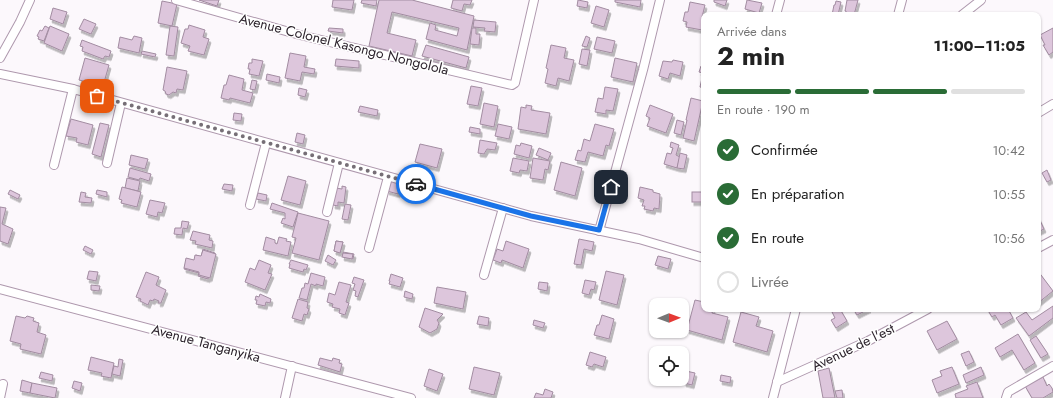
<!DOCTYPE html>
<html lang="fr">
<meta charset="utf-8">
<style>
:root{--surface:#fff;--page:#f6f6f6;--text:#222;--muted:#767676;--line:#e0e0e0;--accent:#2a6c36}
body{margin:0;font-family:Jost,sans-serif;background:var(--page);color:var(--text);height:100vh;display:flex;flex-direction:column;font-size:15px;white-space:nowrap}
*{box-sizing:border-box;margin:0}
p{font-size:13px;color:var(--muted)}
.icon{flex:none;width:22px;height:22px;fill:none;stroke:currentColor;stroke-width:2;stroke-linecap:round;stroke-linejoin:round}
.map{position:relative;flex:1;overflow:hidden}
.panel{position:absolute;left:701px;top:12px;width:340px;height:300px;display:flex;flex-direction:column;background:var(--surface);border-radius:8px;box-shadow:0 1px 3px #0004}
.panel>*{flex:none}
.needle{width:26px;rotate:89deg}
.tools{position:absolute;left:649px;top:298px;display:grid;gap:8px}
.tools a{display:grid;place-items:center;width:40px;height:40px;border-radius:8px;background:var(--surface);box-shadow:0 1px 3px #0004;font-size:20px}
.pin{position:absolute;display:grid;place-items:center;width:34px;height:34px;color:#fff;margin:-17px;border-radius:8px;box-shadow:0 2px 6px #0006}
.courier{position:absolute;display:grid;place-items:center;width:40px;height:40px;margin:-20px;border:3px solid #1a73e8;border-radius:50%;background:#fff;color:#222;box-shadow:0 1px 5px #0007}
.summary em{font-style:normal;font-weight:700}
.summary div{display:flex;flex-direction:column-reverse}
.summary{display:flex;align-items:center;justify-content:space-between;height:68px;padding:0 16px}
h1{font-size:26px;font-weight:700;line-height:30px}
.bar{display:grid;grid-template-columns:repeat(4,1fr);gap:6px 4px;align-content:center;height:48px;padding:0 16px}
.bar i{height:5px;border-radius:3px;background:var(--line)}
.bar .on{background:var(--accent)}
.bar p{grid-column:span 4}
ol{padding:0 16px;list-style:none}
li{display:flex;align-items:center;gap:12px;height:44px}
li p{margin-inline-start:auto}
li .icon{padding:4px;border-radius:50%;background:var(--accent);color:#fff;stroke-width:4}
li:last-child{color:var(--muted)}
li i{width:22px;height:22px;border:2px solid var(--line);border-radius:50%}
.map>svg:first-child{display:block}
.building{fill:#ddc6dc;stroke:#a28ca1;filter:url(#shadow)}
.lines{fill:none;stroke-linecap:round;stroke-linejoin:round}
.minor-casing{stroke:#ae98ad;stroke-width:10}
.minor{stroke:#fff;stroke-width:8}
.done{stroke:#766f76;stroke-width:4;stroke-dasharray:0 7.2}
.route{stroke:#1a73e8;stroke-width:5}
.labels{text-anchor:middle;stroke-width:3;stroke-linejoin:round;paint-order:stroke}
.street-label{font-size:14px;fill:#2e252e;stroke:#fff}
</style>
<div class="map">
<svg width="1053" height="398" viewBox="0 0 1053 398">
<defs>
<filter id="shadow"><feDropShadow dx="2" dy="3.5" stdDeviation="0" flood-color="#0004"/></filter>
</defs>
<rect width="100%" height="100%" fill="#fcf8fc"/>
<g class="building">
<polygon points="199,0 219,0 217,6"/>
<polygon points="333,0 354,0 352,10 332,7"/>
<polygon points="362,0 377,0 376,6 361,3"/>
<polygon points="379,0 412,0 474,16 467,50 426,39 430,23 436,25 435,30 457,36 459,28 392,12 387,33 416,40 412,56 369,46"/>
<polygon points="453,0 472,0 470,5 464,4 462,11 451,8"/>
<polygon points="578,0 588,2 587,8 577,6"/>
<polygon points="615,0 641,0 640,7 615,2"/>
<polygon points="714,0 727,0 725,6 714,2"/>
<polygon points="747,0 762,3 759,13 745,9"/>
<polygon points="847,0 858,0 854,15 846,15 846,11 845,11"/>
<polygon points="162,1 177,4 172,26 158,23"/>
<polygon points="836,1 841,2 838,15 832,15 834,5 835,5"/>
<polygon points="690,2 705,5 702,17 704,18 704,20 702,30 686,27 687,22 683,21 685,12 688,12"/>
<polygon points="596,6 609,10 604,27 591,23"/>
<polygon points="53,8 67,12 63,24 50,19"/>
<polygon points="84,19 96,24 91,34 79,29"/>
<polygon points="474,20 496,22 495,32 484,31 485,28 473,27"/>
<polygon points="189,25 205,30 203,37 209,39 204,55 188,51 190,46 181,43 185,29 188,29"/>
<polygon points="45,26 49,28 44,41 38,39 39,37 37,36 40,30 42,31"/>
<polygon points="50,26 69,34 62,51 44,43"/>
<polygon points="170,26 178,27 174,56 166,55"/>
<polygon points="329,28 343,29 343,33 328,31"/>
<polygon points="472,28 476,28 476,34 480,34 479,45 470,44"/>
<polygon points="1053,28 1053,52 1049,55 1043,45 1045,45 1040,35"/>
<polygon points="134,36 142,38 139,53 118,48 120,37 132,40"/>
<polygon points="586,36 590,38 587,47 582,46"/>
<polygon points="597,37 615,41 612,53 594,49"/>
<polygon points="82,40 111,51 109,57 105,56 103,59 82,51 83,47 80,46"/>
<polygon points="426,45 469,57 466,68 422,56"/>
<polygon points="551,45 566,48 564,58 574,60 569,81 558,78 556,86 545,83 548,69 546,68"/>
<polygon points="582,49 590,50 587,66 579,64"/>
<polygon points="142,51 156,54 155,57 141,54"/>
<polygon points="290,53 306,56 304,67 315,69 314,74 302,72 300,81 285,78"/>
<polygon points="85,58 109,65 103,86 95,84 94,86 86,84 87,82 79,80"/>
<polygon points="615,58 637,63 633,82 611,77"/>
<polygon points="252,59 263,61 259,76 249,74 250,69 248,69 249,63 252,63"/>
<polygon points="336,59 359,61 359,68 335,66"/>
<polygon points="673,60 683,62 680,76 670,73 668,79 659,76 663,61 672,62"/>
<polygon points="701,66 704,67 704,88 700,87 703,73 699,72"/>
<polygon points="167,67 187,71 183,90 177,89 176,93 173,92 169,95 166,94 165,91 163,90"/>
<polygon points="267,74 280,77 279,83 266,80"/>
<polygon points="229,75 244,79 242,90 253,93 250,103 230,98 229,100 221,98 224,85 226,85"/>
<polygon points="252,80 257,81 255,90 250,89"/>
<polygon points="471,86 482,88 478,106 467,104"/>
<polygon points="605,87 618,89 613,111 606,110 606,114 595,112 598,98 603,99"/>
<polygon points="299,88 307,90 305,97 298,95"/>
<polygon points="691,98 703,101 694,141 683,138 687,120 686,120"/>
<polygon points="484,103 498,106 494,127 480,124"/>
<polygon points="526,105 532,106 531,110 550,113 546,134 518,129 521,107 526,108"/>
<polygon points="650,105 673,114 666,133 647,126 650,118 646,116"/>
<polygon points="360,106 378,110 377,116 358,112"/>
<polygon points="234,113 242,114 241,121 233,120"/>
<polygon points="71,119 93,125 88,145 76,142 77,138 66,136"/>
<polygon points="677,120 684,122 681,135 674,133"/>
<polygon points="100,123 109,125 101,157 92,154"/>
<polygon points="498,124 512,127 509,139 495,136"/>
<polygon points="595,124 614,129 609,146 606,145 603,156 588,152 585,162 575,160 578,150 581,151 584,139 590,141"/>
<polygon points="470,127 480,129 480,134 469,132"/>
<polygon points="297,133 305,135 303,144 295,142"/>
<polygon points="480,140 497,143 495,150 487,149 484,154 478,153"/>
<polygon points="671,142 679,145 676,155 680,157 677,168 664,164 667,153 671,154 673,148 670,147"/>
<polygon points="521,143 532,146 529,158 514,154 516,145 520,146"/>
<polygon points="420,144 442,149 437,168 415,162"/>
<polygon points="539,148 551,153 548,160 536,155"/>
<polygon points="680,153 687,155 684,169 677,168"/>
<polygon points="131,155 148,159 145,169 129,165"/>
<polygon points="513,158 529,161 527,171 520,170 519,173 510,171"/>
<polygon points="533,158 550,161 548,170 545,169 543,180 530,178"/>
<polygon points="561,162 582,168 575,196 554,190"/>
<polygon points="130,168 151,174 149,181 140,178 139,180 128,177"/>
<polygon points="1047,170 1051,180 1047,182 1042,173"/>
<polygon points="288,176 306,181 300,205 281,200"/>
<polygon points="127,178 140,181 138,191 125,188"/>
<polygon points="390,181 400,183 398,194 387,191"/>
<polygon points="224,184 233,185 232,191 222,189"/>
<polygon points="342,186 346,187 344,203 338,202 338,206 333,205 336,188 342,189"/>
<polygon points="122,187 141,192 137,207 121,203 122,200 119,199"/>
<polygon points="640,187 653,190 653,192 660,194 659,209 654,208 653,211 644,209 645,206 642,206 644,200 638,198"/>
<polygon points="10,190 20,195 18,199 8,194"/>
<polygon points="97,190 107,192 107,197 96,194"/>
<polygon points="81,192 86,193 85,197 92,198 91,203 79,202"/>
<rect x="692" y="192" width="10" height="10"/>
<polygon points="258,193 267,195 266,201 256,199"/>
<polygon points="150,200 165,203 162,213 158,212 157,217 146,214"/>
<polygon points="272,203 298,212 293,227 281,223 283,218 285,219 285,213 270,209"/>
<polygon points="345,204 351,205 348,220 342,219"/>
<polygon points="0,207 6,208 2,224 13,229 8,244 0,241"/>
<polygon points="298,213 329,221 319,260 292,253 296,238 292,237"/>
<polygon points="1038,216 1044,229 1038,232"/>
<polygon points="182,221 189,222 187,229 183,228 182,235 174,234 175,228 181,228"/>
<polygon points="193,231 210,235 209,240 213,241 212,248 195,244 196,241 190,240"/>
<polygon points="266,237 275,240 275,243 277,244 279,237 287,239 286,241 291,242 288,256 263,250"/>
<polygon points="579,239 594,242 592,251 584,249 581,265 574,264"/>
<polygon points="336,241 343,242 340,253 334,251"/>
<polygon points="336,241 343,242 340,253 334,251"/>
<polygon points="506,241 529,249 523,268 502,260 501,263 493,260 497,249 503,251"/>
<polygon points="85,246 93,250 91,254 83,250"/>
<polygon points="203,249 215,253 208,279 198,276 199,273 184,269 187,259 195,261 196,255 201,257"/>
<polygon points="203,250 216,254 210,278 199,275 199,272 184,268 186,258 194,260 195,255 201,256"/>
<polygon points="343,252 354,254 353,259 343,257"/>
<polygon points="343,253 353,254 352,259 342,257"/>
<polygon points="328,255 336,260 333,265 325,261"/>
<polygon points="658,256 671,259 668,269 655,265"/>
<polygon points="259,260 271,265 268,273 272,274 265,290 245,282 250,268 255,270"/>
<polygon points="291,260 308,265 306,270 304,269 303,272 289,268 290,264 289,264"/>
<polygon points="89,271 98,272 96,281 87,279"/>
<polygon points="606,271 624,275 617,305 599,300"/>
<polygon points="1038,271 1053,291 1038,303"/>
<polygon points="146,272 159,277 156,285 166,290 161,303 158,303 159,301 154,299 153,301 150,300 148,305 140,301 141,299 136,297"/>
<polygon points="311,273 325,277 323,286 316,284 316,286 311,284 307,300 299,298 302,288 304,288 305,283 308,284"/>
<polygon points="391,274 403,278 400,287 389,284 390,281 389,281"/>
<polygon points="354,277 364,280 358,297 355,296 356,291 353,290 355,284 352,283"/>
<polygon points="585,280 596,282 594,290 591,289 589,295 582,293"/>
<polygon points="339,282 351,285 346,302 349,303 345,315 339,313 340,309 332,307 333,304 327,302 329,293 335,295"/>
<polygon points="539,282 548,283 547,291 538,289"/>
<polygon points="91,285 100,286 99,291 91,290"/>
<polygon points="437,287 466,292 463,309 434,303"/>
<polygon points="405,291 413,294 412,299 404,297"/>
<polygon points="260,294 271,299 270,303 266,302 265,306 256,304 257,300 255,300 256,296 259,297"/>
<polygon points="298,299 308,302 307,308 309,309 307,315 304,314 302,321 292,318"/>
<polygon points="695,300 704,302 704,309 713,309 712,313 728,317 722,340 687,330"/>
<polygon points="1053,306 1053,318 1029,336 1016,318 1026,312 1032,320"/>
<polygon points="425,308 443,314 437,320 439,323 437,329 430,333 419,327"/>
<polygon points="838,309 840,309 847,321 836,328 831,320 835,318 832,312"/>
<polygon points="853,309 869,309 857,315"/>
<polygon points="987,309 1008,309 1013,318 1001,325 995,315 992,317"/>
<polygon points="741,312 759,317 756,326 773,331 767,352 733,342"/>
<polygon points="602,315 614,319 609,339 594,335 597,325 599,325"/>
<polygon points="16,316 25,318 27,316 34,318 33,321 39,323 37,332 46,335 41,354 20,349 21,344 10,341"/>
<polygon points="479,316 489,318 488,326 477,324"/>
<polygon points="534,320 545,323 543,328 533,325"/>
<polygon points="947,321 957,339 937,350 927,331"/>
<polygon points="1018,334 1035,363 1024,370 1012,350 1000,357 995,348"/>
<polygon points="1036,336 1048,354 1041,358 1030,340"/>
<polygon points="969,351 974,362 966,366 961,354"/>
<polygon points="590,352 606,357 603,367 594,364 592,367 586,365"/>
<polygon points="91,357 114,363 111,378 101,376 102,373 88,370"/>
<polygon points="320,358 332,361 333,358 340,360 339,363 342,364 340,372 318,365"/>
<polygon points="119,359 123,360 120,376 112,374 114,366 118,367"/>
<polygon points="474,367 500,373 494,395 469,389"/>
<polygon points="952,367 959,384 937,393 932,380 942,376 940,371"/>
<polygon points="981,367 984,375 966,383 963,375"/>
<polygon points="829,368 835,398 823,398 818,371"/>
<polygon points="429,369 443,374 437,391 424,386"/>
<polygon points="686,371 695,373 692,385 684,383"/>
<polygon points="41,372 53,375 52,381 39,378"/>
<polygon points="721,375 731,377 730,383 720,381"/>
<polygon points="1043,377 1047,386 1049,384 1052,388 1053,392 1043,398 1032,398 1025,386"/>
<polygon points="22,380 32,383 30,393 20,391"/>
<polygon points="74,381 82,383 80,391 72,388"/>
<polygon points="977,382 983,398 956,398 955,394 968,389 966,386"/>
<polygon points="32,383 57,388 55,398 30,393"/>
<polygon points="545,389 553,392 551,398 534,398 536,393 543,395"/>
<polygon points="842,390 843,398 837,398 835,391"/>
</g>
<g class="lines">
<g class="minor-casing">
<g id="minor">
<polyline points="176,0 300,35 512,85 515,83 534,0"/>
<polyline points="776,15 780,0"/>
<polyline points="898,15 902,0"/>
<polyline points="962,15 981,0"/>
<polyline points="0,58 20,22 30,0"/>
<polyline points="0,74 73,89 531,216 639,239 704,258"/>
<polyline points="1038,113 1053,104"/>
<polyline points="107,163 121,103"/>
<polyline points="54,165 73,89"/>
<polyline points="250,205 266,143"/>
<polyline points="327,212 339,163"/>
<polyline points="599,231 643,70 660,0"/>
<polyline points="369,248 388,177"/>
<polyline points="1038,248 1053,240"/>
<polyline points="484,275 503,208"/>
<polyline points="0,289 411,398"/>
<polyline points="777,382 868,341 928,309"/>
<polyline points="0,398 3,384"/>
<polyline points="285,398 292,366"/>
<polyline points="773,398 796,309"/>
<polyline points="1006,398 1008,392 1053,366"/>
</g>
</g>
<use href="#minor" class="minor"/>
</g>
<g class="lines">
<polyline class="done" points="97,96 416,184"/>
<polyline class="route" points="416,184 531,216 599,230 611,187"/>
</g>
<g class="labels">
<g class="street-label">
<text transform="translate(344 44) rotate(14)" y="5">Avenue Colonel Kasongo Nongolola</text>
<text transform="translate(206 343) rotate(15)" y="5">Avenue Tanganyika</text>
<text transform="translate(853 347) rotate(-26)" y="5">Avenue de l'est</text>
</g>
</g>
</svg>
<div class="tools">
<a><svg class="needle" viewBox="-14 -14 28 28"><path d="M0-13l5 13h-10z" fill="#e53935"/><path d="M0 13l5-13h-10z" fill="#767676"/></svg></a>
<a><svg class="icon" aria-label="locate" viewBox="0 0 24 24"><circle cx="12" cy="12" r="6"/><path d="M12 2v4M12 18v4M2 12h4M18 12h4"/></svg></a>
</div>
<div class="pin" style="left:97px;top:96px;background:#ea580c"><svg class="icon" aria-label="bag" viewBox="0 0 24 24"><path d="M5 8h14l-1 12H6zM9 8a3 3 0 0 1 6 0"/></svg></div>
<div class="pin" style="left:611px;top:187px;background:#1f2937"><svg class="icon" aria-label="home" viewBox="0 0 24 24"><path d="M3 11l9-7 9 7M6 9v11h12V9"/></svg></div>
<div class="courier" style="left:416px;top:184px"><svg class="icon" aria-label="car" viewBox="0 0 24 24"><path d="M5 17H2v-5l4-1 3-4h7l3 4 3 1v5h-3M9 17h6M6 11h13"/><circle cx="7" cy="17" r="2"/><circle cx="17" cy="17" r="2"/></svg></div>
<section class="panel">
<div class="summary"><div><h1>2 min</h1><p>Arrivée dans</p></div><em>11:00–11:05</em></div>
<div class="bar"><i class="on"></i><i class="on"></i><i class="on"></i><i></i><p>En route · 190 m</p></div>
<ol>
<li><svg class="icon" aria-label="check" viewBox="0 0 24 24"><path d="M5 12l5 5 9-10"/></svg>Confirmée<p>10:42</p></li>
<li><svg class="icon" aria-label="check" viewBox="0 0 24 24"><path d="M5 12l5 5 9-10"/></svg>En préparation<p>10:55</p></li>
<li><svg class="icon" aria-label="check" viewBox="0 0 24 24"><path d="M5 12l5 5 9-10"/></svg>En route<p>10:56</p></li>
<li><i></i>Livrée</li>
</ol>
</section>
</div>
